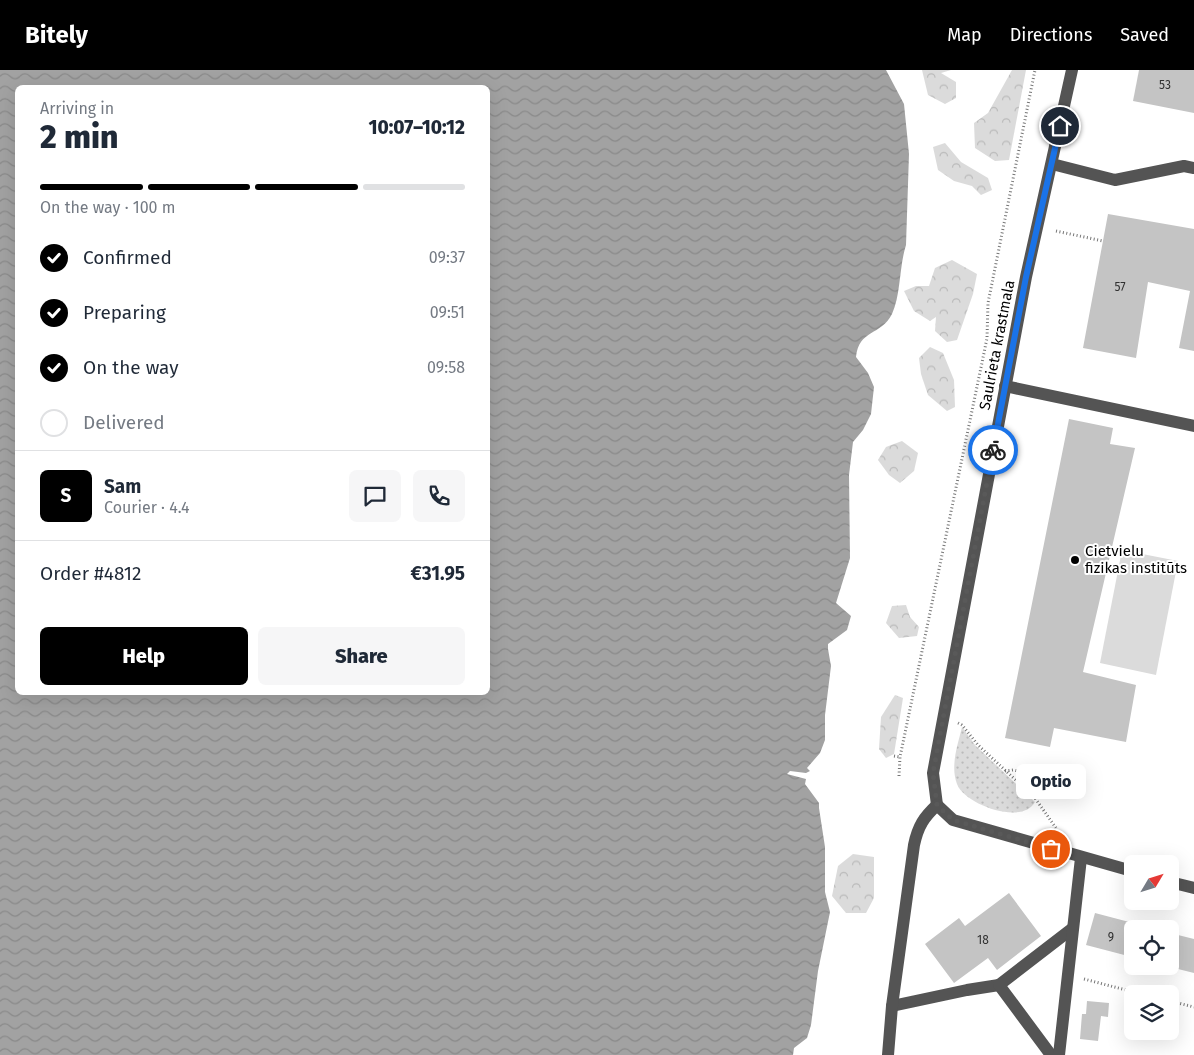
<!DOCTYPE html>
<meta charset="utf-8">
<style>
:root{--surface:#fff;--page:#f6f6f7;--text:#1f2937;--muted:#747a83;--line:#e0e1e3;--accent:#000}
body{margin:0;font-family:"Fira Sans",sans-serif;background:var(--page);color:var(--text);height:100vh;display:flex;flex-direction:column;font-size:19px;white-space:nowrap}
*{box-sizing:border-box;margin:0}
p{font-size:16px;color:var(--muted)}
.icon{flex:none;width:28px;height:28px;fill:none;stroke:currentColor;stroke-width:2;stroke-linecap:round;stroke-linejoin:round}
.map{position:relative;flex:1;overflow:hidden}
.sheet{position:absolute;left:15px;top:15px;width:475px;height:610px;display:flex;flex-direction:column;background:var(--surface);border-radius:8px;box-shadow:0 5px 20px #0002}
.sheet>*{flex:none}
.needle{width:32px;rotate:52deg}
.controls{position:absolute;left:1124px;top:785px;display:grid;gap:10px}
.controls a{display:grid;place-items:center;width:55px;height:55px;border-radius:8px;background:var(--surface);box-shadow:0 5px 20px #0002;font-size:25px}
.pin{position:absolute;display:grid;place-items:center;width:42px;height:42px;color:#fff;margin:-21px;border:2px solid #fff;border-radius:50%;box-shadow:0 1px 5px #0007}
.courier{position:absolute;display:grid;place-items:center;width:50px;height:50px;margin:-25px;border:4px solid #1a73e8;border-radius:50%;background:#fff;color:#222;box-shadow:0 1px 6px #0007}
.bubble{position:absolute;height:35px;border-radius:8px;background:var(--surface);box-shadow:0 5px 20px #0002;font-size:16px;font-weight:800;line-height:35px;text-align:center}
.summary em{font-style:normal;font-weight:800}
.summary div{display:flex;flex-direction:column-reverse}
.summary{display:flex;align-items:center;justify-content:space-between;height:85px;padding:0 25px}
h1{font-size:32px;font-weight:800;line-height:38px}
.bar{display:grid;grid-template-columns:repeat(4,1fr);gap:8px 5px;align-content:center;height:60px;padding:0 25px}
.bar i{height:6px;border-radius:4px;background:var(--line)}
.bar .selected{background:var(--accent)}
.bar p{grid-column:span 4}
.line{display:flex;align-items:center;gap:12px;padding:0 25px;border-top:1px solid var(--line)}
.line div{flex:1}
.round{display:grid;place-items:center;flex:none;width:52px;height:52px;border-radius:8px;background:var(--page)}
ol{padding:0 25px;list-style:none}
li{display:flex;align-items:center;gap:15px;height:55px}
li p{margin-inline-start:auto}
li .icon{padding:5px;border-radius:50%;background:var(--accent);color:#fff;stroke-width:4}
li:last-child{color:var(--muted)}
li i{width:28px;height:28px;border:2px solid var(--line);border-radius:50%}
.button{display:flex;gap:10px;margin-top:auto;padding:10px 25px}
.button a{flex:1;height:58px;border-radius:8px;background:var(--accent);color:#fff;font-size:20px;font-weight:800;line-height:58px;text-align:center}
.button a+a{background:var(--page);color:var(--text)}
header{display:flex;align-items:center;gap:30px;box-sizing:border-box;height:70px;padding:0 25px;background:var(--accent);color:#fff}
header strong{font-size:24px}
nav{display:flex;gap:28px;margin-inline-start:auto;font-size:18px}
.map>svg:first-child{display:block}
.grass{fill:url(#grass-dots)}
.forest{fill:url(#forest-crowns)}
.pitch{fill:#dbdbdb}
.water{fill:url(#water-waves);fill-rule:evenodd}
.building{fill:#c4c4c4}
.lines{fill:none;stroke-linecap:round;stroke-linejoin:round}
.path{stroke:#767676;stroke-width:3;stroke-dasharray:1 2.5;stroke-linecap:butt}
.minor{stroke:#545454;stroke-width:12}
.done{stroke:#595959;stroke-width:5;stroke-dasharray:0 9}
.route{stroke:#1a73e8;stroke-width:6}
.poi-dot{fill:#000;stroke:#fff;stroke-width:2}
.labels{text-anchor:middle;stroke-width:4;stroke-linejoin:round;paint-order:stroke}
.number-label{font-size:12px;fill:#313131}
.street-label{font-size:15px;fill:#000;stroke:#fff}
.poi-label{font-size:15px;fill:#000;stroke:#fff;text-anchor:start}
</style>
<header>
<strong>Bitely</strong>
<nav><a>Map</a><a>Directions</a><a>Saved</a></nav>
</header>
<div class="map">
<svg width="1194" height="985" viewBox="0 0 1194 985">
<defs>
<pattern id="grass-dots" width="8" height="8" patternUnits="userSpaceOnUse" patternTransform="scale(1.25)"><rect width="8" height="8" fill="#dbdbdb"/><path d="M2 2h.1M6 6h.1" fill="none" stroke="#bababa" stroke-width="1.8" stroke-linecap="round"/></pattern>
<pattern id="forest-crowns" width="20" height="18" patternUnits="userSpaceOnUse" patternTransform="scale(1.25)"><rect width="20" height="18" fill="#dbdbdb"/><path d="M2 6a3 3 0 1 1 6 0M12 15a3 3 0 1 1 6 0" fill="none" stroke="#bababa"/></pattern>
<pattern id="water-waves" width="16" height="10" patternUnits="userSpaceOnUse" patternTransform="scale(1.25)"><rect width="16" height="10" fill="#a2a2a2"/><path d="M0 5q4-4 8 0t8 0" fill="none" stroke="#8a8a8a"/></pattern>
</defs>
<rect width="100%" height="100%" fill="#fff"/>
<path class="grass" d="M962 657 975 675 1033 730 1035 732C1022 756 964 734 957 714 950 696 958 674 962 657Z"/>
<g class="forest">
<polygon points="922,0 951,0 941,3 956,12 956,28 945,34 928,25"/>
<polygon points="1012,0 1026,0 1009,90 995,91 975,78 974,53 988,43"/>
<polygon points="945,73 961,92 988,108 992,120 981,125 972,116 954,111 938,100 933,77"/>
<polygon points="952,190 977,204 973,224 957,270 947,272 935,261 936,247 930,251 914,241 904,221 916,216 929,216 935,198"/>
<polygon points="930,277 943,283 954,310 955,337 947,341 928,325 921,304 919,288"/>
<polygon points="902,371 918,383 914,401 900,413 889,405 878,390 886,377"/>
<polygon points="906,535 910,547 919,557 917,566 899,568 886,553 892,536"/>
<polygon points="895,625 903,628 894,684 886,688 879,679 881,647"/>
<polygon points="853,784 874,787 874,828 866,843 846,843 832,826 838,796"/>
</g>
<polygon class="pitch" points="1122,480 1178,491 1156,605 1100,593"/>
<path class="water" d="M0 0H886L904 34 909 84 906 175C899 197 901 224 892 244 881 266 859 259 856 287L868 303 874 317 871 344 863 360 853 372 849 405 850 488 836 533 851 546 847 560 828 574V579L831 596 825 645V670L820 683 807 698 810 701 806 703 790 701 787 704 806 709 805 714 819 733V738L825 777V822L830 842 818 901 811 955 807 968 794 978 793 985H0ZM18 18H488V622H18Z"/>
<g class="building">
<polygon points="1139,0 1194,0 1194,43 1133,31"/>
<polygon points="1108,144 1194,159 1194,281 1179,278 1190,221 1148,212 1136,288 1083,278"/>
<polygon points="1069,349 1113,358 1110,374 1135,378 1083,602 1136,615 1126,672 1054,658 1050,677 1005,668"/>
<polygon points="1009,823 1041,866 997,900 988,888 954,913 925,874 959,848 965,856"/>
<polygon points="1095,843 1152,858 1152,859 1132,859 1132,887 1086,875"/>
<polygon points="1170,863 1194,869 1194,903 1170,897"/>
<polygon points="1087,931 1109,933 1108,947 1101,946 1098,971 1080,969 1082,944 1086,944"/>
</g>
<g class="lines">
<g class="path">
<polyline points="1056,161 1103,171"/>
<polyline points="958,653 962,655 978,675 1035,728 1056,758"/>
<polyline points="894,686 900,687"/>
<polyline points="1005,701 1013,700 1066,710"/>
<polyline points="899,706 900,687 984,283 987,268 988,233 1035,0"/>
<polyline points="1084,909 1141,924"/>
<polyline points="1170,931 1194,937"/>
</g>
<g class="minor">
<polyline points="1052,94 1115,110 1184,96 1194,98"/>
<polyline points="1005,316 1194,356"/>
<polyline points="937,735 933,703 1026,207 1072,0"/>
<polyline points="937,735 953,750 1132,801"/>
<polyline points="1170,812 1194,818"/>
<polyline points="892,936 967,920 999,915"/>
<path d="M888 985 892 936 914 775C918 756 924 747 937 735"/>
<polyline points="1051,985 999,915 1073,858"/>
<polyline points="1059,985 1081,788"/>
</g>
</g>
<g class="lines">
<polyline class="done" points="993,380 933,703 937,735 953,750 1051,779"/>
<polyline class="route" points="993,380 1026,207 1060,56"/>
</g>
<circle class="poi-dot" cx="1075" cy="490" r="5"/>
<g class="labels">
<g class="number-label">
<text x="1165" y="19">53</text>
<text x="1120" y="221">57</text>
<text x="1111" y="871">9</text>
<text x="983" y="874">18</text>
</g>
<g class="street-label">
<text transform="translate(997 275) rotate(-79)" y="5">Saulrieta krastmala</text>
</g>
<g class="poi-label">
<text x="1085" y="486">Cietvielu<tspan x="1085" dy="17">fizikas institūts</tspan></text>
</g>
</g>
</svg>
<div class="controls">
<a><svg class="needle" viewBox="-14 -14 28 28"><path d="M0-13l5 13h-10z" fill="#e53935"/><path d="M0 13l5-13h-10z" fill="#747a83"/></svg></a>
<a><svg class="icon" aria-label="locate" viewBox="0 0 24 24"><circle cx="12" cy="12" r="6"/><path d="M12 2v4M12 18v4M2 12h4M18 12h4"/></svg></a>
<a><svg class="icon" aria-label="layers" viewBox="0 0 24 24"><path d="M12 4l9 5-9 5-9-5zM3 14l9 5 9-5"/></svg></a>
</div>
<div class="pin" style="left:1051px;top:779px;background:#ea580c"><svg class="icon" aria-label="bag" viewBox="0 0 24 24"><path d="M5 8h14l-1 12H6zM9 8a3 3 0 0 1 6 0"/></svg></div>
<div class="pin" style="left:1060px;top:56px;background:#1f2937"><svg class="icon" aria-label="home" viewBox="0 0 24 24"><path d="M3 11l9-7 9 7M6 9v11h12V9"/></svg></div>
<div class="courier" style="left:993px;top:380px"><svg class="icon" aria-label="bike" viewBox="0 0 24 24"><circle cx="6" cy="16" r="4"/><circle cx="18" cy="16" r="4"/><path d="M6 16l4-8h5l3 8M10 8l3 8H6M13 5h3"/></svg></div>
<div class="bubble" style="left:1016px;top:694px;width:70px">Optio</div>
<section class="sheet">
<div class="summary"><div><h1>2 min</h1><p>Arriving in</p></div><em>10:07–10:12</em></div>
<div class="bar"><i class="selected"></i><i class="selected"></i><i class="selected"></i><i></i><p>On the way · 100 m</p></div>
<ol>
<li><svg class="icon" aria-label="check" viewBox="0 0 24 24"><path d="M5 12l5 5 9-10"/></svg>Confirmed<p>09:37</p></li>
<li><svg class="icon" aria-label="check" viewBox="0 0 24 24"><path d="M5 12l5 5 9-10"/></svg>Preparing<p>09:51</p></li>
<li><svg class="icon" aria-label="check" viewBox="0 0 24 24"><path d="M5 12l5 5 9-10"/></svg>On the way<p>09:58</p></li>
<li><i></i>Delivered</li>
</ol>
<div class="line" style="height:90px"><b class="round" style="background:var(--accent);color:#fff">S</b><div><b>Sam</b><p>Courier · 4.4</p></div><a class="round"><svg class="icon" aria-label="chat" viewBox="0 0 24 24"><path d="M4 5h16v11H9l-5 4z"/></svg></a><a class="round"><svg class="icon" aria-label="phone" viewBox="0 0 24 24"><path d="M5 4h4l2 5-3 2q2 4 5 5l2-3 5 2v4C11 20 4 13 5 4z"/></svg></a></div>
<div class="line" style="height:65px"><div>Order #4812</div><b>€31.95</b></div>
<div class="button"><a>Help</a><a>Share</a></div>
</section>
</div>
